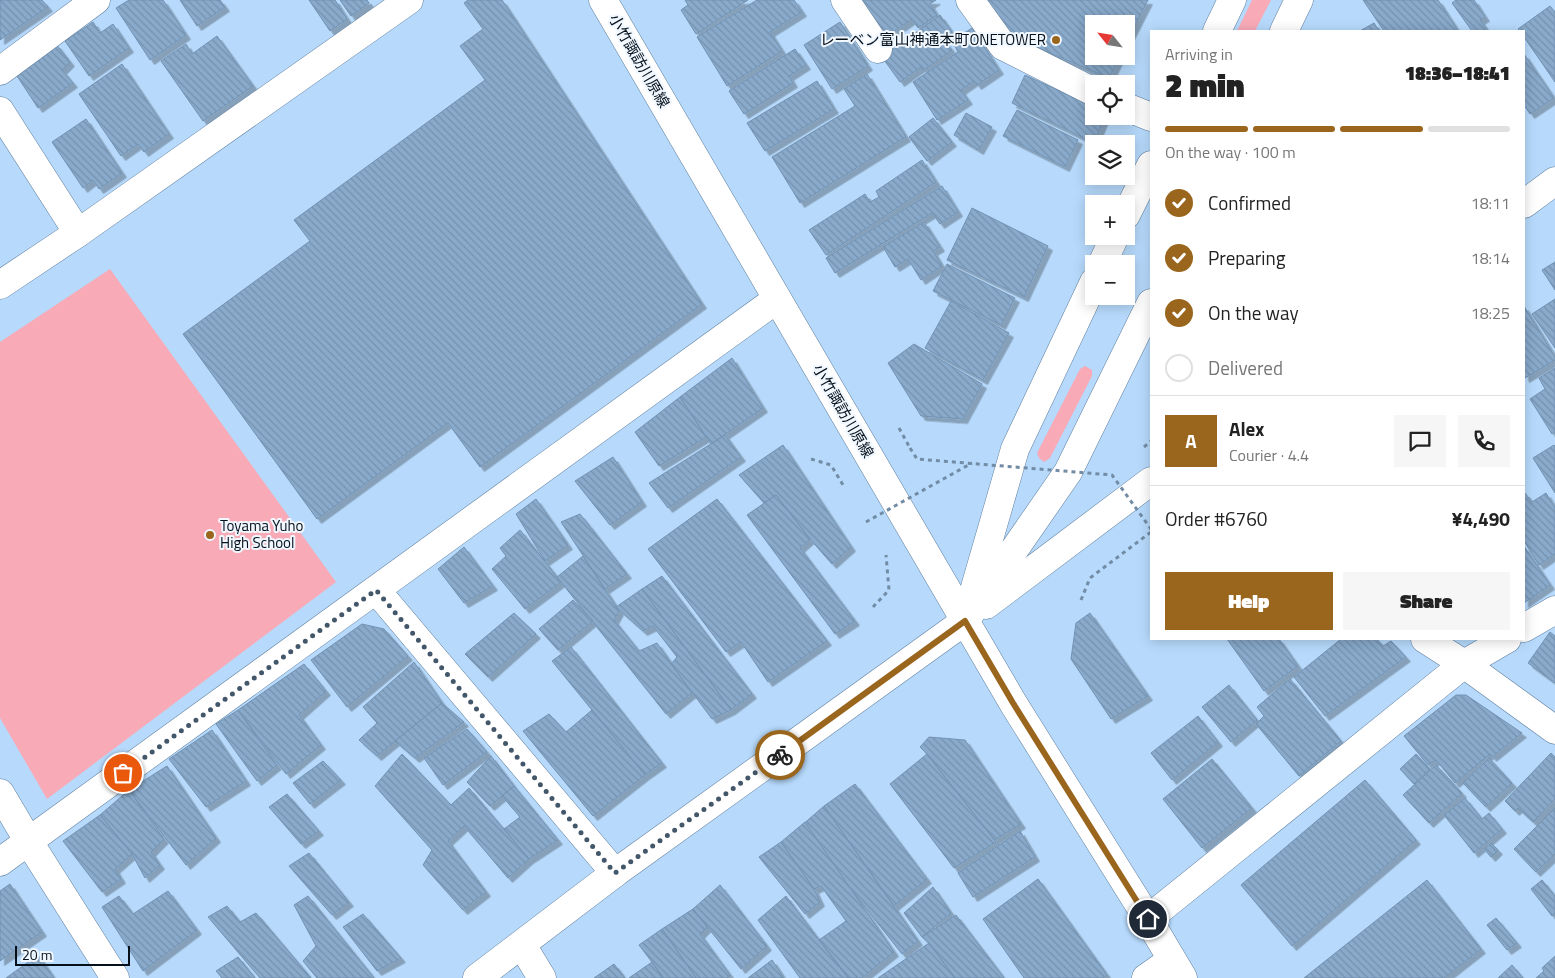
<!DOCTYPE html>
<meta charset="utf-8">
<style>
:root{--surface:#fff;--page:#f6f6f6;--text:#222;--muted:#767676;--line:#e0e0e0;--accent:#9a651d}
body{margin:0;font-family:"Titillium Web","Noto Sans JP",sans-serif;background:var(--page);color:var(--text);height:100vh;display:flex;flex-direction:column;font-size:19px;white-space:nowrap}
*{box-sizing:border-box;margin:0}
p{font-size:16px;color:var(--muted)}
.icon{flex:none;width:28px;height:28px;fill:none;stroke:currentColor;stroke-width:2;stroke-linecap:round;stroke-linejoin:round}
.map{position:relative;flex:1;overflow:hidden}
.side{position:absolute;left:1150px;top:30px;width:375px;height:610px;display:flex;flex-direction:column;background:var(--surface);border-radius:0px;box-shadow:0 2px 12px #0003}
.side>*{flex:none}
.needle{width:32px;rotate:300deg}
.tools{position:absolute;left:1085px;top:15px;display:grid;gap:10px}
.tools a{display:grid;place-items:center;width:50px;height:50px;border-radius:0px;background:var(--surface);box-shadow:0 2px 12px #0003;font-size:25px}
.scale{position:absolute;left:15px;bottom:12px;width:115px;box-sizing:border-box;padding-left:5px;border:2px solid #05101b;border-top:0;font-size:14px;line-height:18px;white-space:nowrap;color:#05101b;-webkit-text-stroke:4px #f0f7fe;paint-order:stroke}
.pin{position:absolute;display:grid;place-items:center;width:42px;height:42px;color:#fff;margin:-21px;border:2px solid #fff;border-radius:50%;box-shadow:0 1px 5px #0007}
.courier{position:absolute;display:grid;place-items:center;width:50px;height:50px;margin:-25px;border:4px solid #9a651d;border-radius:50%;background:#fff;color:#222;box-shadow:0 1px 6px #0007}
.overview em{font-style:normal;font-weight:800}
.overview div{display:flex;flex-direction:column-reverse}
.overview{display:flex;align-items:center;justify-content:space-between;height:85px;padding:0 15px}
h1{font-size:32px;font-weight:800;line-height:38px}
.bar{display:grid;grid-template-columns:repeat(4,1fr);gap:8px 5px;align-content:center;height:60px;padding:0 15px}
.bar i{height:6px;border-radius:4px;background:var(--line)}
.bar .on{background:var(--accent)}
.bar p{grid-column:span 4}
.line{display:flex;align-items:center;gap:12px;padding:0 15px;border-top:1px solid var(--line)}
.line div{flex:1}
.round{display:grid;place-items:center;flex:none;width:52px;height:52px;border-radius:0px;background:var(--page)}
ol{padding:0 15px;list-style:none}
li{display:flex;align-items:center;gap:15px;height:55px}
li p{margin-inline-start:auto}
li .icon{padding:5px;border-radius:50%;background:var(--accent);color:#fff;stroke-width:4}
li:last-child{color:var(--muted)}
li i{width:28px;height:28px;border:2px solid var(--line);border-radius:50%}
.cta{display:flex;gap:10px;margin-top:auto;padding:10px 15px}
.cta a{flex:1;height:58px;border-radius:0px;background:var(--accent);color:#fff;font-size:20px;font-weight:800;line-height:58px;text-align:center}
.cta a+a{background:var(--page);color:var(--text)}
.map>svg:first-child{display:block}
.green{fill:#f8aab7}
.building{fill:url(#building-back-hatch);stroke:#7292b2;filter:url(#shadow)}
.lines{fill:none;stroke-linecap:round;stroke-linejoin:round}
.street-casing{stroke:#5f7f9e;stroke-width:29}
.secondary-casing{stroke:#5f7f9e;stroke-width:29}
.path{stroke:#728ca5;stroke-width:3;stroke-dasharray:4 4;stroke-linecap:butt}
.street{stroke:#fff;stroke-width:28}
.secondary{stroke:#fff;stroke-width:28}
.path-bridge{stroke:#728ca5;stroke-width:3;stroke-dasharray:4 4;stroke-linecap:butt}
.done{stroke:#43576a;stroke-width:5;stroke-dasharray:0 9}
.route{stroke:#9a651d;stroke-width:6}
.poi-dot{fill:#9a651d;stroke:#f0f7fe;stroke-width:2}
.labels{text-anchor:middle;stroke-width:4;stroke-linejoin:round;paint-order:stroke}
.poi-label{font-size:15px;fill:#05101b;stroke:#f0f7fe;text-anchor:end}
.street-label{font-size:15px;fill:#05101b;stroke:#f0f7fe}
</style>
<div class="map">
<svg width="1555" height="978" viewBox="0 0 1555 978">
<defs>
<pattern id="building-back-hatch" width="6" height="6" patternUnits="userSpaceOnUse" patternTransform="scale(1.25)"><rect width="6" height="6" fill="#89aacb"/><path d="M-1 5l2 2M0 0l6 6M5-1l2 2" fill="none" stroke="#7591ae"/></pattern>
<filter id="shadow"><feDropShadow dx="4.5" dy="4.5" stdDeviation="0" flood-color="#0004"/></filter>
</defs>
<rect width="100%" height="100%" fill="#b7dafc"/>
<g class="green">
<polygon points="1252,0 1271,0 1255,31 1237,31"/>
<polygon points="110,269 336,582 47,799 0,718 0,342"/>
<polygon points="1085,366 1092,370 1092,376 1050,458 1044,462 1039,458 1037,453 1080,369"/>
</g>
<g class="building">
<polygon points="0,0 42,0 48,7 0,40"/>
<polygon points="129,0 163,0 186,35 150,60 116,8"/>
<polygon points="180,0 220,0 225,7 197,26"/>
<polygon points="309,0 335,0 347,19 330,31"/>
<polygon points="340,0 367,0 369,3 351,16"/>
<polygon points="468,0 502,0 702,304 480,467 448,423 317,519 183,334 310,241 294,220 485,80 460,46 483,29 464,3"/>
<polygon points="685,0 748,0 696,34 681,10 688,5"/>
<polygon points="757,0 794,0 802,12 770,32 782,51 727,86 697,37"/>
<polygon points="857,0 936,0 930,4 937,15 918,28 912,19 883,39"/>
<polygon points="985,0 1148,0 1126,43 1126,24 1094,24 1094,56 1120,56 1109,78 1010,36"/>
<polygon points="1363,0 1389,0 1390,1 1393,0 1438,0 1458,31 1384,31"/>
<polygon points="1456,0 1474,0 1485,17 1480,20 1488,31 1472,31 1452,3"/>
<polygon points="1550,6 1555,12 1555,82 1524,37 1524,31 1520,31 1518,29"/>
<polygon points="940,15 952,32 943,39 952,50 924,70 921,67 900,82 882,57"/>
<polygon points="93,22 100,33 113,24 129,48 89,76 65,41"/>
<polygon points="840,22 868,66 832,89 804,45"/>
<polygon points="1374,23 1379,31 1360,31"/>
<polygon points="972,28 999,70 977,85 974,81 961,90 968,100 937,120 913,82 958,52 952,41"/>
<polygon points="217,36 253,86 203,121 161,61 186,44 192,54"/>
<polygon points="56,44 70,62 62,70 73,83 38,108 17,76"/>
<polygon points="795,49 806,65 789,76 793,83 744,114 729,91"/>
<polygon points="1524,54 1554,98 1530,114 1524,105"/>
<polygon points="122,64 169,134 144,152 138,144 121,156 79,94"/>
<polygon points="867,74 906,137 800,203 772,157 855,106 844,89"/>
<polygon points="1025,75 1094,107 1094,116 1105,116 1094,143 1012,103"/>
<polygon points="817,81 834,109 765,151 747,123"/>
<polygon points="1017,110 1078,140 1065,167 1003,136"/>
<polygon points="966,113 992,127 979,150 954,135"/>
<polygon points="933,118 952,142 927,161 909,137"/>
<polygon points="86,119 122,173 99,189 93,180 83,188 52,142"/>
<polygon points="922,160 936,182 826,255 809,230 865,194 870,202 879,197 876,191"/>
<polygon points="942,186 958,212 940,224 932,213 835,273 826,258"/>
<polygon points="972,208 1048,246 1024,297 947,260"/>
<polygon points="924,222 940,247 933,251 942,266 921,280 908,259 895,267 883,247"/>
<polygon points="1555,262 1555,290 1542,270"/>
<polygon points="947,264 1015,298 1001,325 933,291"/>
<polygon points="1555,299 1555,348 1532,314"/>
<polygon points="951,301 1009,333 983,380 925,348"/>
<polygon points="1524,306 1555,357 1555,360 1525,378 1524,375"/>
<polygon points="914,344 982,384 963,419 921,416 888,363"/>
<polygon points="732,358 763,408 711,444 680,397"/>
<polygon points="1555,368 1555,432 1552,434 1530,399 1545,389 1539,378"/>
<polygon points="680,397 706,437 659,466 635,432"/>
<polygon points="725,435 741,457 668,508 649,483"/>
<polygon points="783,445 851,547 832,564 810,539 776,495 764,503 739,475"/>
<polygon points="1554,445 1555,446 1555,493 1533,458"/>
<polygon points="613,457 642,502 610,525 575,481"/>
<polygon points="1525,493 1532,502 1546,493 1555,508 1555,554 1539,565 1524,541 1524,494"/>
<polygon points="776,495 810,539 800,548 855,621 835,634 747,515"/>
<polygon points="536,499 568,545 545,561 516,514"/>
<polygon points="717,499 827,641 768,682 741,642 726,652 648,549"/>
<polygon points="580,514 627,574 605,589 561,522"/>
<polygon points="520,530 561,582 525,609 492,569 506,556 500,548"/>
<polygon points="1524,546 1550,585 1524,603"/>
<polygon points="464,547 493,586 464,603 438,569"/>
<polygon points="583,556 619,611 614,620 639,651 657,643 692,693 666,714 557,577"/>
<polygon points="662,576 752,694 731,710 642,589"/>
<polygon points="642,589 731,710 712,719 671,664 677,657 653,626 643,631 616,607"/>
<polygon points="573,600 593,621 558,650 539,629"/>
<polygon points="514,613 536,634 488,677 465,654"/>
<polygon points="1090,613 1148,696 1111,719 1071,659 1076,623"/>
<polygon points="362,624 384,629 408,656 347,707 311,660"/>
<polygon points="1550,632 1555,636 1555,683 1528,663"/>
<polygon points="1227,639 1279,639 1298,666 1264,691"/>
<polygon points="1341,639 1377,639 1383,646 1391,641 1406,657 1325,716 1294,677"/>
<polygon points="571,647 662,763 645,775 552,661"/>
<polygon points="414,662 442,703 377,756 359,740 377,723 363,707"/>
<polygon points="304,664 326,691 299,715 321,745 286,774 238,710"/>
<polygon points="1290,679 1341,741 1299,776 1256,724 1264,716 1257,707"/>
<polygon points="1229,685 1257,720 1231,742 1202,707"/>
<polygon points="1456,695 1466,695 1522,733 1492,757 1490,754 1455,783 1436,760 1428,765 1404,736"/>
<polygon points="442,703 464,722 415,758 395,741"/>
<polygon points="238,710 277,765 257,781 216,724"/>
<polygon points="592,710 645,775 593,816 523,731 549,714 566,732"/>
<polygon points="1198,716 1218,742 1172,780 1151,753"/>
<polygon points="467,729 487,752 443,785 424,758"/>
<polygon points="212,730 246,781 206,807 169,759"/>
<polygon points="929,737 965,740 1021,824 994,840 927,754 920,747"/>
<polygon points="1551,753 1555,757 1555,799 1533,822 1518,808 1515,811 1505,801"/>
<polygon points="402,754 451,805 469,788 529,859 508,878 464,826 448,841 486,892 463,910 423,865 432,850 375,786"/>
<polygon points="927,754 996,842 954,868 890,784"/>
<polygon points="1416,754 1430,769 1414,784 1400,769"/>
<polygon points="491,756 514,786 490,806 467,782"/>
<polygon points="1489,758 1512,783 1486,807 1463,783"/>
<polygon points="1212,759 1252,808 1202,848 1163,799"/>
<polygon points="323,761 341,780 310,804 293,783"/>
<polygon points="1436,765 1462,793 1429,823 1403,795"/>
<polygon points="167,766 216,838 186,865 129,790"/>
<polygon points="1365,780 1416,840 1292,946 1241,885"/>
<polygon points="855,784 927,879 894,906 824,806"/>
<polygon points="514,786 558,840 529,859 504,829 520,817 502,796"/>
<polygon points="129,790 164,839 151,852 160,865 145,878 132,854 100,815"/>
<polygon points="287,794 319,831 301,844 269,807"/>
<polygon points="1465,798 1482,819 1489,813 1502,829 1474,853 1444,815"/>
<polygon points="824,806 918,941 902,954 801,826"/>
<polygon points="1555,808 1555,854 1536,872 1514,849"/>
<polygon points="100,815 132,854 115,869 121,879 102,892 63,841"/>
<polygon points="805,822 894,952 862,978 849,978 819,940 846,921 821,886 814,889 781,842"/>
<polygon points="1020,831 1035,857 973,897 958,873"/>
<polygon points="781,842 814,889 820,902 805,914 759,857"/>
<polygon points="1491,843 1498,850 1491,857 1484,849"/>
<polygon points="309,853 349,902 332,915 289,866"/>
<polygon points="1038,879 1107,975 1103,978 1024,978 983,919"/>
<polygon points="1427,880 1481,949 1444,978 1304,978"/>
<polygon points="1542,880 1555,896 1555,913 1552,916 1531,889"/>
<polygon points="10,884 42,932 0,961 0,891"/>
<polygon points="720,885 767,946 741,969 693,909"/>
<polygon points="933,887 951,913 922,937 904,913"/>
<polygon points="168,891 197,930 143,971 102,907 119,896 133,914"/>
<polygon points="308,896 374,978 317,978 303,961 316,946 294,905"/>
<polygon points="786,896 819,940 848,978 800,978 758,920"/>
<polygon points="227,906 240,922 256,913 311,978 260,978 208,917"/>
<polygon points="693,909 707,927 700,934 730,975 727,978 696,978 662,929"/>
<polygon points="363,914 401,958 377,971 343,927"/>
<polygon points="956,915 1004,978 955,978 929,943 922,937"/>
<polygon points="1496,918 1517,943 1507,950 1487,925"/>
<polygon points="662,929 696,978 664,978 639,945"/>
<polygon points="929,943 955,978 878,978"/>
<polygon points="38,955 54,978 6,978"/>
<polygon points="1555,956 1555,978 1536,978 1544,971 1542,968"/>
<polygon points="238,957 255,978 222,978 216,971"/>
<polygon points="772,960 784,978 748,978"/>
<polygon points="652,962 663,978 629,978"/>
<polygon points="614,964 625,978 594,978"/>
<polygon points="1512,965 1523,978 1498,978"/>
</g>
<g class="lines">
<g class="street-casing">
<g id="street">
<polyline points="845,0 878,49"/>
<polyline points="970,0 1003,46 1094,92"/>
<polyline points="0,71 96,0"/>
<polyline points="1126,107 1151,117"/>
<polyline points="0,111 78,233"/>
<polyline points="0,285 78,233 409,0"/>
<polyline points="376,590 615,873"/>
<polyline points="1524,628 1555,610"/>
<polyline points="1507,639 1464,664 1555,730"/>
<polyline points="0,793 29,842 115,978"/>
<polyline points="0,862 777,299"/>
<polyline points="522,945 542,978"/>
<polyline points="1146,978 1172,960"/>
</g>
</g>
<g class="secondary-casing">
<g id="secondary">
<polyline points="603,0 1013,703 1148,919 1183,978"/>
<polyline points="1217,31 1232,0"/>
<polyline points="1284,31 1299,0"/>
<polyline points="1524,204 1555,181"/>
<polyline points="1126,215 1151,165"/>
<polyline points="1102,264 1115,236"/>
<polyline points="972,598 1015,449 1094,282"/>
<polyline points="986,605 1151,481"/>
<polyline points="1148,919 1464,664 1425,639"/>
<polyline points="477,978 615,873 965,621 1068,472 1151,303"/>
</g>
</g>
<g class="path">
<polyline points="899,428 910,448"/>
<polyline points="1144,447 1151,441"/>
<polyline points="811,459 831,465 843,485"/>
<polyline points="1081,600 1090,578 1151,532"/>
<polyline points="873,607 889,590 886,555"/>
</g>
<use href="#street" class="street"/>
<use href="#secondary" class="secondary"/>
<g class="path-bridge">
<polyline points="910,448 917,459 1112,475 1151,529"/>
<polyline points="866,522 972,463"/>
</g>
</g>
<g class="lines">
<polyline class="done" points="123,773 376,590 615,873 780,755"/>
<polyline class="route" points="780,755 965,621 1013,703 1148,919"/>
</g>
<g class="poi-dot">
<circle cx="1056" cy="40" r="5"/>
<circle cx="210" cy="535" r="5"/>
</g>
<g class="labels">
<g class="poi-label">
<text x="1046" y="45">レーベン富山神通本町ONETOWER</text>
<text x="220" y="531" text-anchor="start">Toyama Yuho<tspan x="220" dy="17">High School</tspan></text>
</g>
<g class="street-label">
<text transform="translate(639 61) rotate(60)" y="5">小竹諏訪川原線</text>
<text transform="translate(843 411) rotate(60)" y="5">小竹諏訪川原線</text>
</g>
</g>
</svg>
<div class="tools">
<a><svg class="needle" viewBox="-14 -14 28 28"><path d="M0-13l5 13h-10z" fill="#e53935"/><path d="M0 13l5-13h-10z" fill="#767676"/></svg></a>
<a><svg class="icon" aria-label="locate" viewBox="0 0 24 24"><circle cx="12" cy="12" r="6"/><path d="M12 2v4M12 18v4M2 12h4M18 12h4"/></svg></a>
<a><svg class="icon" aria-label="layers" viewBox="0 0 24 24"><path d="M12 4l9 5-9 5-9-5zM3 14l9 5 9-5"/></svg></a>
<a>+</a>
<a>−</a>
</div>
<div class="scale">20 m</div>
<div class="pin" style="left:123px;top:773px;background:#ea580c"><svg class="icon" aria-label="bag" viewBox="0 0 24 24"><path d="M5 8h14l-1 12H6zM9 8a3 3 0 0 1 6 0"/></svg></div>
<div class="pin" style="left:1148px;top:919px;background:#1f2937"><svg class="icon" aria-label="home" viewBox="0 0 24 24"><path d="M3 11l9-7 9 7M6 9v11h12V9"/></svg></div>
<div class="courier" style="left:780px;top:755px"><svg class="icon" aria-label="bike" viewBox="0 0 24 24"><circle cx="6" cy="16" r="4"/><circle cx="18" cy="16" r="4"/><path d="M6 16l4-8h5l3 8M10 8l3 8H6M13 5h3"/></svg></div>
<section class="side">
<div class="overview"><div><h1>2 min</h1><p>Arriving in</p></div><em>18:36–18:41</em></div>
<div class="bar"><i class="on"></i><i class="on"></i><i class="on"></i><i></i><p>On the way · 100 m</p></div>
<ol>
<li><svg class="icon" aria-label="check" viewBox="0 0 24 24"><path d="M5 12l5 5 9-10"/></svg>Confirmed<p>18:11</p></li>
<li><svg class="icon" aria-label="check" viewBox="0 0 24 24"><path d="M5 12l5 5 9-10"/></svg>Preparing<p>18:14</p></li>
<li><svg class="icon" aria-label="check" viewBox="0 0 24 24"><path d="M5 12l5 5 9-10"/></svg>On the way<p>18:25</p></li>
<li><i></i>Delivered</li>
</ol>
<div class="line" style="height:90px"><b class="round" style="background:var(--accent);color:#fff">A</b><div><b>Alex</b><p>Courier · 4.4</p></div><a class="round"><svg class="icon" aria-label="chat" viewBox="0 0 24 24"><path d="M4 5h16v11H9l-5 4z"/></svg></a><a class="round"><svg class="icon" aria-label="phone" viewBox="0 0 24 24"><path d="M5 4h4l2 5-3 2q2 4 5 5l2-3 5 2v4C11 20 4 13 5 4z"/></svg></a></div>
<div class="line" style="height:65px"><div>Order #6760</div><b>¥4,490</b></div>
<div class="cta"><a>Help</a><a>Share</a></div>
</section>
</div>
